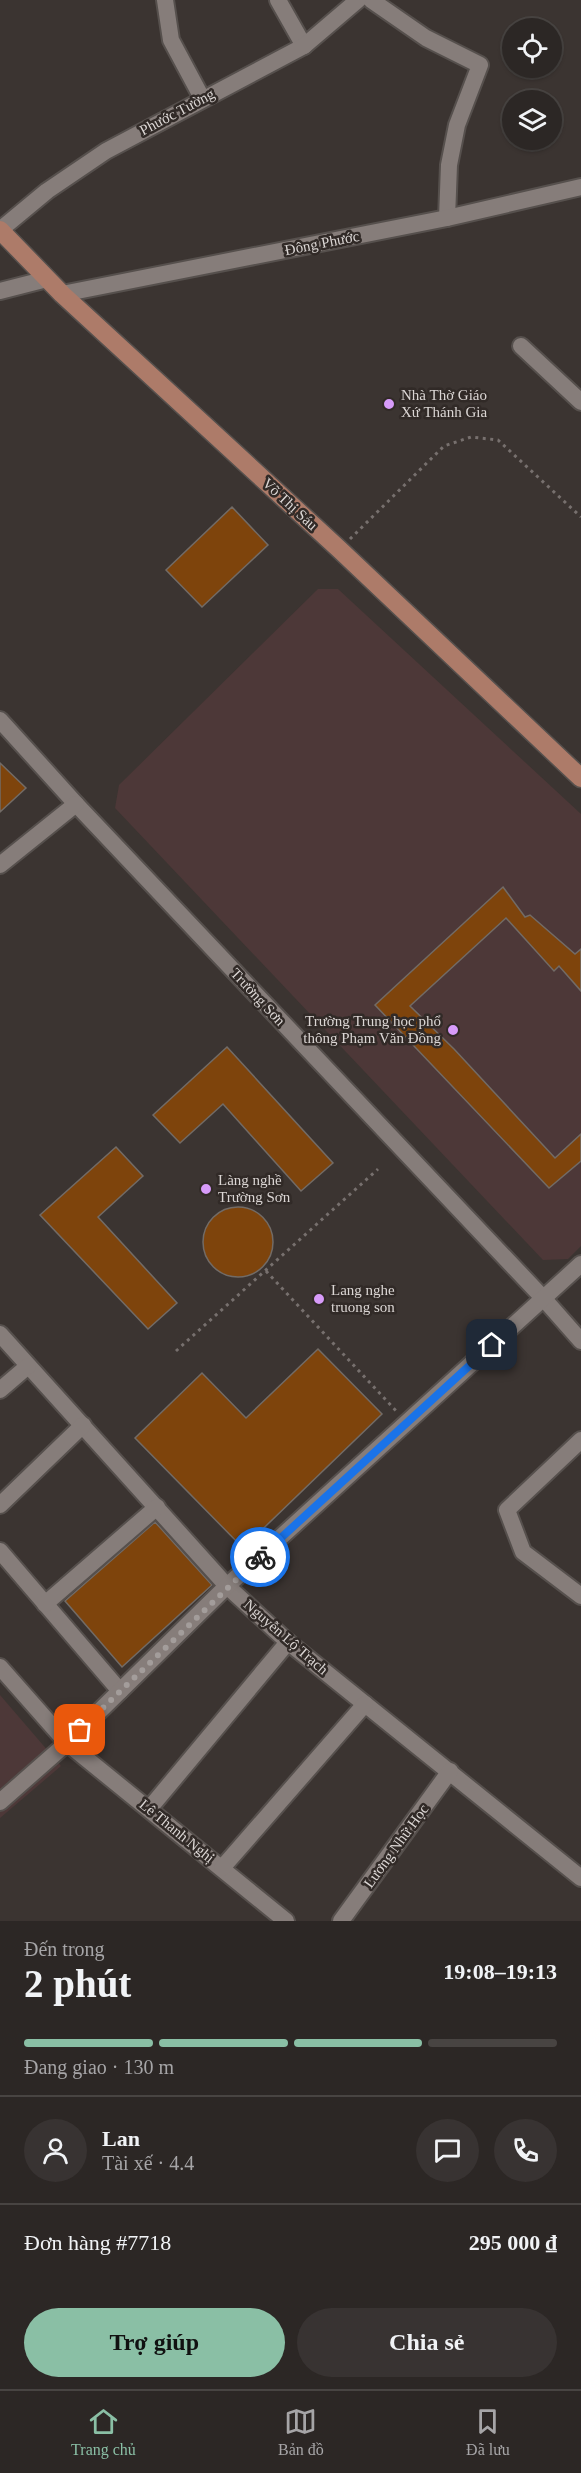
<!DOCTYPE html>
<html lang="vi">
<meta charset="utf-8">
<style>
:root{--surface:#2c2725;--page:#383332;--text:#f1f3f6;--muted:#a6a5a7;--line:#484442;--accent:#8abfa5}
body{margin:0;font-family:"Times New Roman",serif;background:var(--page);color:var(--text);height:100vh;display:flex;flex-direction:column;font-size:22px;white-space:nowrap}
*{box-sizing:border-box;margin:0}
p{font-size:20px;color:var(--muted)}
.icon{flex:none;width:33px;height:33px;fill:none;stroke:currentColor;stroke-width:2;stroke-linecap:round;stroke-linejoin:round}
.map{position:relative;height:1921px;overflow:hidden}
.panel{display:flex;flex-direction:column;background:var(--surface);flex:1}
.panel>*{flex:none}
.buttons{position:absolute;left:502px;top:18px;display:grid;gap:12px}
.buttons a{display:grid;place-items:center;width:60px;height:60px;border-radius:50%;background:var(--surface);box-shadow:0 2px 4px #0004,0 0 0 2px var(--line);font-size:30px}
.pin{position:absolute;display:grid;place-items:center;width:51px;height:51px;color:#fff;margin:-26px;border-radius:12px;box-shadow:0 3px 9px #0006}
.courier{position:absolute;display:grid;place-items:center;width:60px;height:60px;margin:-30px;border:4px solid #1a73e8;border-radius:50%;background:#fff;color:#222;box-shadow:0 2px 8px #0007}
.summary em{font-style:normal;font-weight:800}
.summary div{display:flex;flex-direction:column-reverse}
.summary{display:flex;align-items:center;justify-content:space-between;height:102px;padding:0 24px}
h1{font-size:39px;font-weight:800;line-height:45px}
.bar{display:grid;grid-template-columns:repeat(4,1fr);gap:9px 6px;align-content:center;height:72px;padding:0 24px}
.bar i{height:8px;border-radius:4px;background:var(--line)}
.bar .on{background:var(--accent)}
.bar p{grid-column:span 4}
.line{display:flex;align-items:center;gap:15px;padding:0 24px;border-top:2px solid var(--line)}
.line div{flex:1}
.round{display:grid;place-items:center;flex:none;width:63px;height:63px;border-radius:32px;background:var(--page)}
.action{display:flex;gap:12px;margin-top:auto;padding:12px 24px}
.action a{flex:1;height:69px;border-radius:36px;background:var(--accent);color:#111;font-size:24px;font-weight:800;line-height:69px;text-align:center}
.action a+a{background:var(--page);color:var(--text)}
.tabs{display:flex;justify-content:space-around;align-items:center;height:84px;border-top:2px solid var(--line);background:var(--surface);font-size:16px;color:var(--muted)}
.tabs a{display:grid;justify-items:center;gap:3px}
.tabs .on{color:var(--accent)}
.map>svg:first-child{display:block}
.education{fill:#4d3838}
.building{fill:#7e440c;stroke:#726b66;stroke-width:1.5}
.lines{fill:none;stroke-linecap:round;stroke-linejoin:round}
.minor-casing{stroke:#56504d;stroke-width:20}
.major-casing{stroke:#56504d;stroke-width:21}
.path{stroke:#77706e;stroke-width:3;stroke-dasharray:3 4.5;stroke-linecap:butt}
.minor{stroke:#867d7a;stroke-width:16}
.major{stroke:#ad7b69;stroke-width:18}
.done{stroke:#a39d9b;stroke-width:6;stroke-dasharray:0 10.8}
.route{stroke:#1a73e8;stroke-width:8}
.poi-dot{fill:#d79bf9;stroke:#312a27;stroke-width:2}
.labels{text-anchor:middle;stroke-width:5;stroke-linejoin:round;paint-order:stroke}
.street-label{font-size:15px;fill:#dbd6d4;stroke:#312a27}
.poi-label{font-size:15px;fill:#dbd6d4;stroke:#312a27;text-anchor:start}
</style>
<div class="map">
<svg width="581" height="1921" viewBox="0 0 581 1921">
<rect width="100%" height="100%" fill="#3b3431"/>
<g class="education">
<polygon points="318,589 338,589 581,814 581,1246 568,1259 543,1260 115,808 119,785"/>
<polygon points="0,1695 61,1766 0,1818"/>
</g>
<g class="building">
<polygon points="232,507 268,545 202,607 166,570"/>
<polygon points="0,763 26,788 0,812"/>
<polygon points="503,887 525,917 530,915 575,954 581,949 581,991 559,966 554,971 506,918 410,1006 454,1049 555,1158 581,1134 581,1161 549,1188 375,1005"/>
<polygon points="227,1047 333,1163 301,1191 223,1104 180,1143 153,1115"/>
<polygon points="116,1147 143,1176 98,1217 177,1303 148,1329 40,1215"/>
<circle cx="238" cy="1242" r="35"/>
<polygon points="318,1349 382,1414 243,1548 135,1438 202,1373 246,1418"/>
<polygon points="155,1522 212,1585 122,1667 65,1601"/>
</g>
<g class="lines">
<g class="minor-casing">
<g id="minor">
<polyline points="165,0 171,40 202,98"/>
<polyline points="278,0 304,46"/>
<polyline points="371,0 426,38 480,65 457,125 449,165 447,218"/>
<polyline points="0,230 47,191 106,151 304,46 358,0"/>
<polyline points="0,291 47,279"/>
<polyline points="62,294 447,218 581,187"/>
<polyline points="521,346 581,402"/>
<polyline points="0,720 76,804 544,1299 581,1341"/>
<polyline points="0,865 76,804"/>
<polyline points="0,1334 227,1586 288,1642 581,1878"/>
<polyline points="0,1390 28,1366"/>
<polyline points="581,1440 507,1510 523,1552 581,1596"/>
<polyline points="0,1505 83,1425"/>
<polyline points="0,1551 120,1691"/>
<polyline points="45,1604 157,1507"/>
<polyline points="0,1667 67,1743 286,1921"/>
<polyline points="0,1802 67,1743 227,1586 581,1264"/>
<polyline points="149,1809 288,1642"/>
<polyline points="222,1868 365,1704"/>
<polyline points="341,1921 450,1771"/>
</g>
</g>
<g class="major-casing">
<polyline id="major" points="0,230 62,294 339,549 581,778"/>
</g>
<g class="path">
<polyline points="350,539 444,446 471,437 498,440 581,517"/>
<polyline points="266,1271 398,1413"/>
<polyline points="176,1351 378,1169"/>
</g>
<use href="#minor" class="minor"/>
<use href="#major" class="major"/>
</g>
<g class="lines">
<polyline class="done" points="80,1730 260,1557"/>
<polyline class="route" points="260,1557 492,1345"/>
</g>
<g class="poi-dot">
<circle cx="389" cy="404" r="6"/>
<circle cx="453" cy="1030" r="6"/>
<circle cx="206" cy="1189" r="6"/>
<circle cx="319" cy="1299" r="6"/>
</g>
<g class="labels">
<g class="street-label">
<text transform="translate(177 112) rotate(-28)" y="5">Phước Tường</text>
<text transform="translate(322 243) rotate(-11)" y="5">Đông Phước</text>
<text transform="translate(290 504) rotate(43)" y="5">Võ Thị Sáu</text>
<text transform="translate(258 997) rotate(47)" y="5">Trường Sơn</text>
<text transform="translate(286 1637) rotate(41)" y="5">Nguyễn Lộ Trạch</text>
<text transform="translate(177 1831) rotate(39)" y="5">Lê Thanh Nghị</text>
<text transform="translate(396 1846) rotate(-54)" y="5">Lương Nhữ Học</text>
</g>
<g class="poi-label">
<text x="401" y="400">Nhà Thờ Giáo<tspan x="401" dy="17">Xứ Thánh Gia</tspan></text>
<text x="441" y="1026" text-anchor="end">Trường Trung học phổ<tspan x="441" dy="17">thông Phạm Văn Đồng</tspan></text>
<text x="218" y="1185">Làng nghề<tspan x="218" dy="17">Trường Sơn</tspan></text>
<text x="331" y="1295">Lang nghe<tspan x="331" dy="17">truong son</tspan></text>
</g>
</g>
</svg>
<div class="buttons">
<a><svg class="icon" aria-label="locate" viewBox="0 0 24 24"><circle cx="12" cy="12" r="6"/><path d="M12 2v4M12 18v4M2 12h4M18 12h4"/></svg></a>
<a><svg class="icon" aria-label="layers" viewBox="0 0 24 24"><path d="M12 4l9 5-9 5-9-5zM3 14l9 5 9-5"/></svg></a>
</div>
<div class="pin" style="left:80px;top:1730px;background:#ea580c"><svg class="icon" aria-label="bag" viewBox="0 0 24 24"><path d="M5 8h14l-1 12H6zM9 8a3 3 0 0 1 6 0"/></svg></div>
<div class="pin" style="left:492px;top:1345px;background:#1f2937"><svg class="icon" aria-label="home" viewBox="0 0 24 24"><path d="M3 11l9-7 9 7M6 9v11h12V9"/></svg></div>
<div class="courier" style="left:260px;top:1557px"><svg class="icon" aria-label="bike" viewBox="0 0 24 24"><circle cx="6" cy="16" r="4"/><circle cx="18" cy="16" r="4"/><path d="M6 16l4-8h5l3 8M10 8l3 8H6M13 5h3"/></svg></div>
</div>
<section class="panel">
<div class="summary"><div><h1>2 phút</h1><p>Đến trong</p></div><em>19:08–19:13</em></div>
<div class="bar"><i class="on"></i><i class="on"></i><i class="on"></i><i></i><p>Đang giao · 130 m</p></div>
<div class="line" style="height:108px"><a class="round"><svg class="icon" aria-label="person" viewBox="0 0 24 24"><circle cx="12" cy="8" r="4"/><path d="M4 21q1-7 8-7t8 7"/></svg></a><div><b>Lan</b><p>Tài xế · 4.4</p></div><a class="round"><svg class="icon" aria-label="chat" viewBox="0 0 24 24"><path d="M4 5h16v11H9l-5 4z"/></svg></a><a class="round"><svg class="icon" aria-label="phone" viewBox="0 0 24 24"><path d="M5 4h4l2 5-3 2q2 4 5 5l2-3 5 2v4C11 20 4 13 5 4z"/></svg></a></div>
<div class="line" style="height:78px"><div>Đơn hàng #7718</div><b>295 000 ₫</b></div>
<div class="action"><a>Trợ giúp</a><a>Chia sẻ</a></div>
</section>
<nav class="tabs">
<a class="on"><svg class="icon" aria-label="home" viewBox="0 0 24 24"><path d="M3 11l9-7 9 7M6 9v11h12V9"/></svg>Trang chủ</a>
<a><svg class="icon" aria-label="map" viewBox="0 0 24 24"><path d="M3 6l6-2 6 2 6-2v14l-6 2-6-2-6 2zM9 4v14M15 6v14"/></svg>Bản đồ</a>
<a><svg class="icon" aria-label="saved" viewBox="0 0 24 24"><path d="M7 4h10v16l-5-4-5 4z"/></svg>Đã lưu</a>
</nav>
